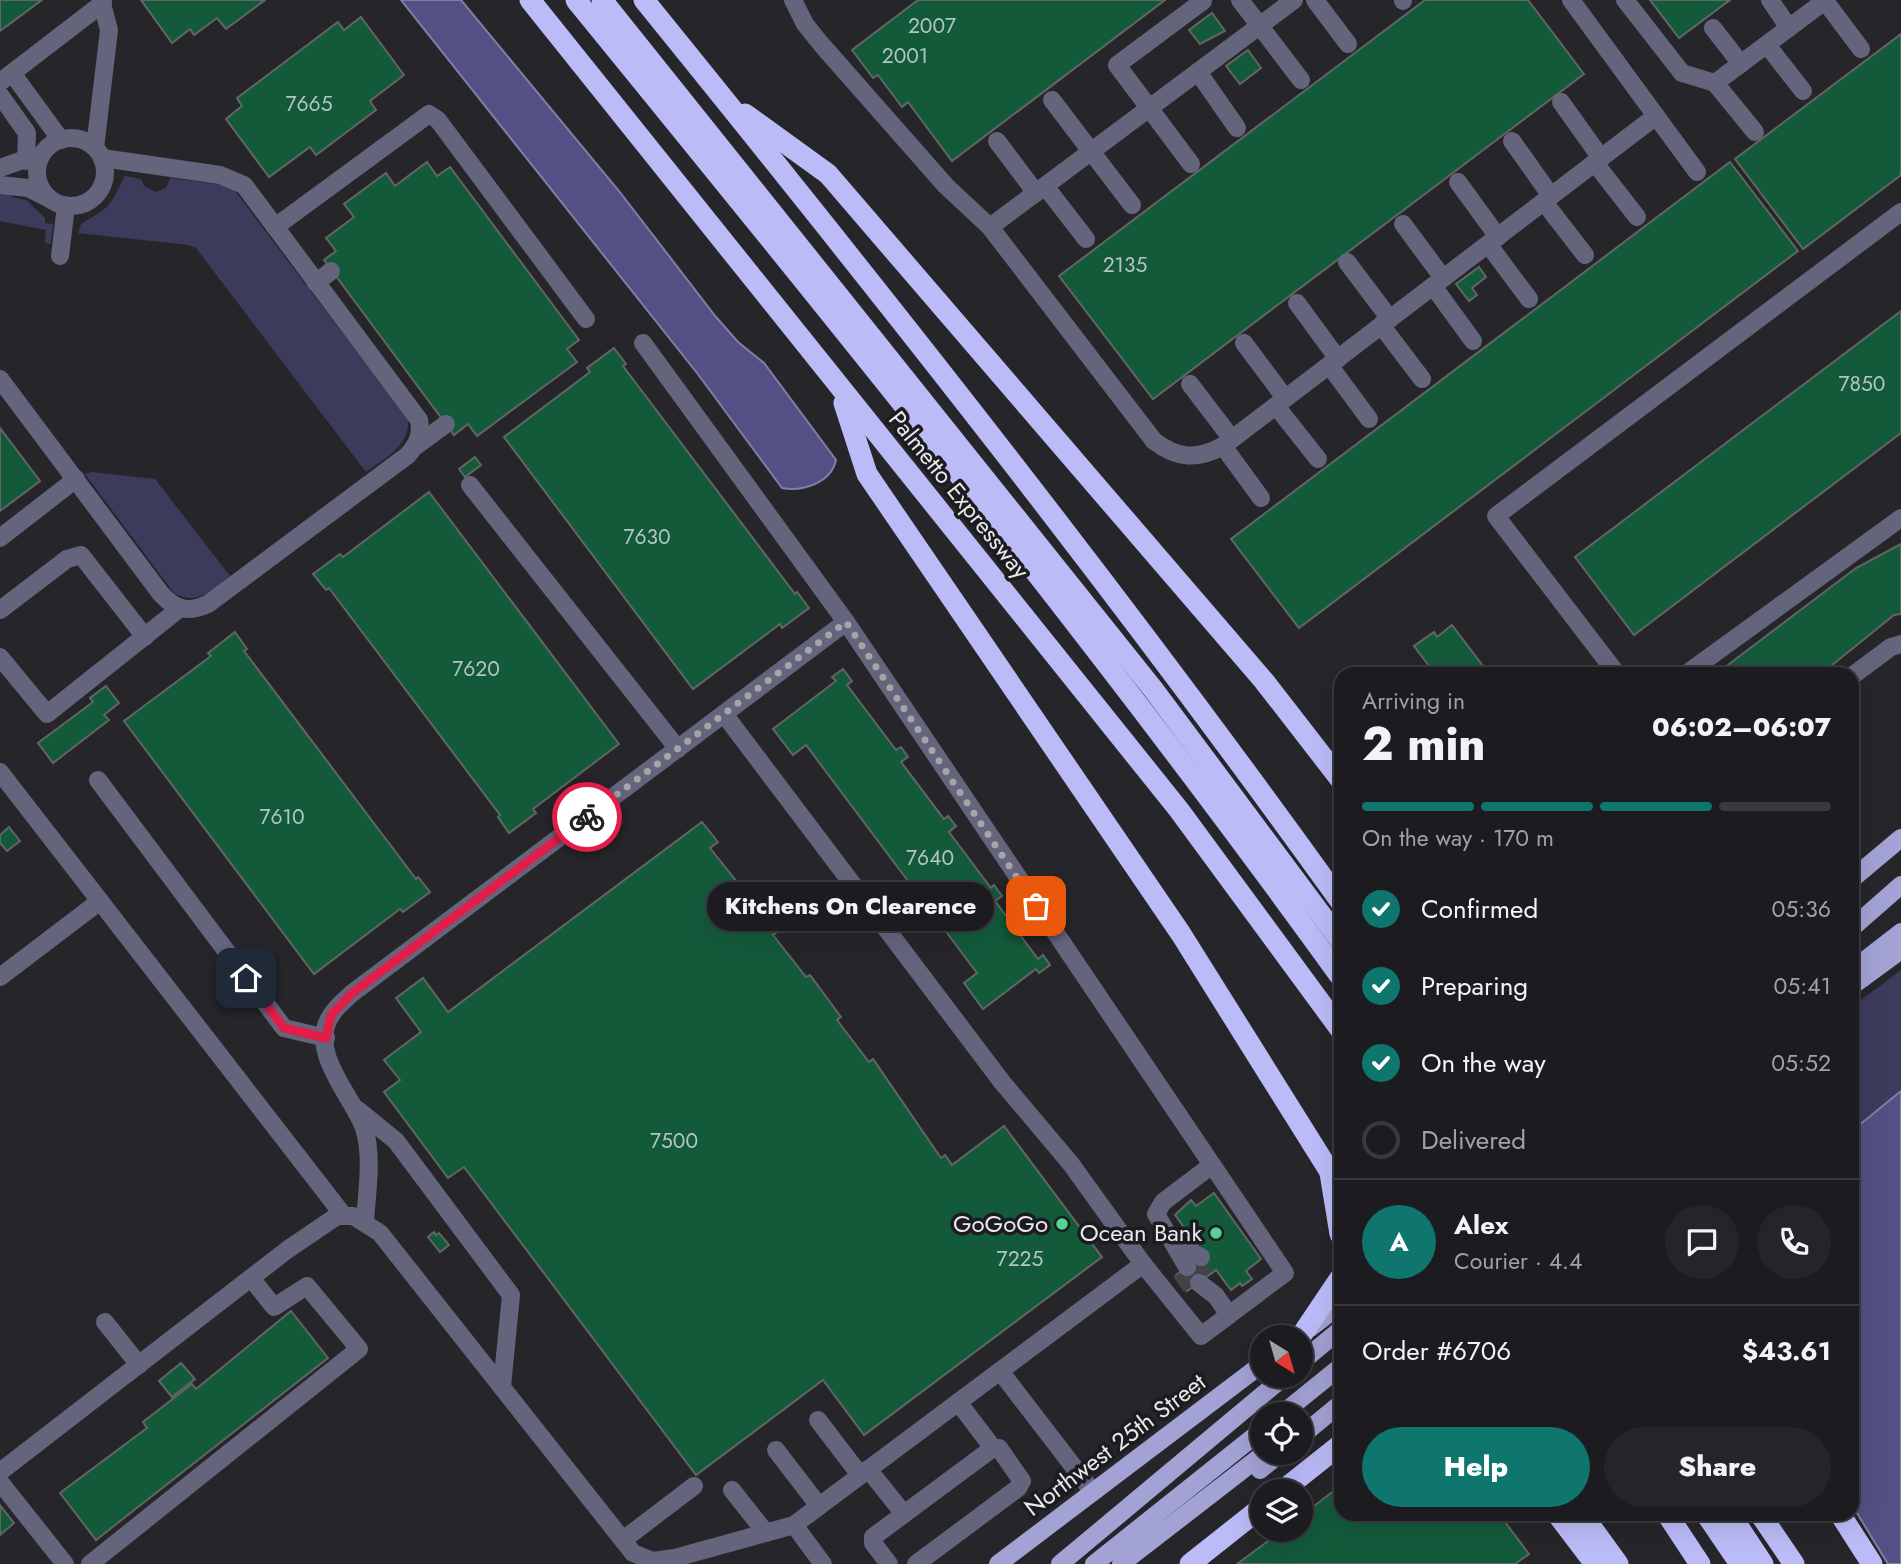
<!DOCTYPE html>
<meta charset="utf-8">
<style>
:root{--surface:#1c1c20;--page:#252529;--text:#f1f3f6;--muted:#a0a1a5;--line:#3a3a3e;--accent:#0f766e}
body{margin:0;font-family:Jost,sans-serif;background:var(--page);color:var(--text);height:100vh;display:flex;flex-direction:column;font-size:26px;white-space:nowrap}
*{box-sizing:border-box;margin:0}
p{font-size:23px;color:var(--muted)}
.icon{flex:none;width:38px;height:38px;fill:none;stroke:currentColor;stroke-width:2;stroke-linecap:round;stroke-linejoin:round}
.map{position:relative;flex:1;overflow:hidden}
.sheet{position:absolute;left:1334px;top:667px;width:525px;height:854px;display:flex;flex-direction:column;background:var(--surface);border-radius:21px;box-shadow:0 7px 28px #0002,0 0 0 2px var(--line)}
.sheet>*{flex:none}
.needle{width:46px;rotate:143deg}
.buttons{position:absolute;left:1250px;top:1325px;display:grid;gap:14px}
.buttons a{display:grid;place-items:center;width:63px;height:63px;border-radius:50%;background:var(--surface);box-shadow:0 7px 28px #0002,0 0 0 2px var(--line);font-size:35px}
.pin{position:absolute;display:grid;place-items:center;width:60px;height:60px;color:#fff;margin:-30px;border-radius:14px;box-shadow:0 4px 10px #0006}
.courier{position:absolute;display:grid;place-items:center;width:70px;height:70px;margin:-35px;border:5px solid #e11d48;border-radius:50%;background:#fff;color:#222;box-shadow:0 2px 9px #0007}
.bubble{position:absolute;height:49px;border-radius:24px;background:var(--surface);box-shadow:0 7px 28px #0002,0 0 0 2px var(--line);font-size:23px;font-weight:800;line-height:49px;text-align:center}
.headline em{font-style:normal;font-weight:800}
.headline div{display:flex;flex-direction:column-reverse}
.headline{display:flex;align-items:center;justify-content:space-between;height:119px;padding:0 28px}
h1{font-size:46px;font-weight:800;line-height:52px}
.bar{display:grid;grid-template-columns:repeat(4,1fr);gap:10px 7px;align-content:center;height:84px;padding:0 28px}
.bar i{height:9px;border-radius:5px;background:var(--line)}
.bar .current{background:var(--accent)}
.bar p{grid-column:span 4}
.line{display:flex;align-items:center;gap:18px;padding:0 28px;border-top:2px solid var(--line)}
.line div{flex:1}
.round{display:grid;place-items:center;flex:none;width:74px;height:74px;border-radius:37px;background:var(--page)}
ol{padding:0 28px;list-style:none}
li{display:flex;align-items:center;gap:21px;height:77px}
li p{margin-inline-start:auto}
li .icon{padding:7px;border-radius:50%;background:var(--accent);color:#fff;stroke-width:4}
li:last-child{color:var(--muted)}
li i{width:38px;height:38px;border:4px solid var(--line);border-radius:50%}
.action{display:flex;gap:14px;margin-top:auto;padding:14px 28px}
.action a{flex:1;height:80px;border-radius:42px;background:var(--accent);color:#fff;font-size:28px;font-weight:800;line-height:80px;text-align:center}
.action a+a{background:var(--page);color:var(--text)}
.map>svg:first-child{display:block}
.green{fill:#3c3b5c}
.water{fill:#535086;stroke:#807ea5;stroke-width:2}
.building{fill:#135a3b;stroke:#616663;stroke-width:2}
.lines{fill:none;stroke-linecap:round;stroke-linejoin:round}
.minor-tunnel{stroke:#434347;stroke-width:18;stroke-dasharray:18 9;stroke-linecap:butt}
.minor{stroke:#64657d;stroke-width:18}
.major{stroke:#a2a2d5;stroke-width:18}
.highway{stroke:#bbbbf8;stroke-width:21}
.major-bridge{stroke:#a2a2d5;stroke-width:18}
.done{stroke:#a5a5a8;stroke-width:7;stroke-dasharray:0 12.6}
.route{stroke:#e11d48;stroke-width:9}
.poi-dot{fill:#53d396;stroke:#1c1c20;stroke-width:2.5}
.labels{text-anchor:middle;stroke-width:7;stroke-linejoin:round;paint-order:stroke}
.number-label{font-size:21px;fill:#b4c5c0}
.street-label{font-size:24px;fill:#e9e9ec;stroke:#1c1c20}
.poi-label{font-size:24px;fill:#e9e9ec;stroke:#1c1c20;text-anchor:end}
</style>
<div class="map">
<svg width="1901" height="1564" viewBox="0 0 1901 1564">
<rect width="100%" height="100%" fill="#26262a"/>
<g class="green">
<path d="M125 176 141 179 144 186 155 192 166 188 170 178 223 185 235 191 408 420C410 446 384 459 366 472L196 248 188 245 78 233 81 224C113 205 108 208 125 176Z"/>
<polygon points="0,193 12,193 12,197 26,200 45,218 45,223 53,224 51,244 45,243 46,230 0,221"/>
<path d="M91 472 155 479 230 576C211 591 197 606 174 593L85 474Z"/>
<polygon points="1901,970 1901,1091 1852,1131 1852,1007"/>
</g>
<g class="water">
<path d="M401 0H461L619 191 716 317 738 342 764 363 836 460C831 483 802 492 782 488L697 373Z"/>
<polygon points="1901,1091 1901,1564 1888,1564 1852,1505 1852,1131"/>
</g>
<g class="building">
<polygon points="0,0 42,0 0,31"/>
<polygon points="141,0 265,0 226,29 217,18 194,35 190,29 172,43"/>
<polygon points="918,0 1165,0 952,161 908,102 902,107 878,75 873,78 852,50"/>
<polygon points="1425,0 1528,0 1584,74 1153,399 1059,276"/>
<polygon points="1650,0 1730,0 1679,38"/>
<polygon points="1212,13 1225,31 1200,44 1189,30"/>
<polygon points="361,17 404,75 370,101 376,110 316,155 310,147 269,177 226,119 242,106 237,98 338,22 344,30"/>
<polygon points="1901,34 1901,175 1803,249 1735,159"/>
<polygon points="1248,50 1261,68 1240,84 1226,66"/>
<polygon points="427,162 437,176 450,167 579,340 567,349 577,362 477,436 468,424 454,435 324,260 336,251 326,238 354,217 344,204 386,173 395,186"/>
<polygon points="1730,162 1798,251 1299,628 1231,539"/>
<polygon points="1479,267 1486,277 1472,288 1477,295 1469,301 1456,284"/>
<polygon points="1901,311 1901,433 1634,635 1575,557"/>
<polygon points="614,348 626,364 623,366 795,594 797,592 809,608 782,628 780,624 693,689 504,437 590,372 587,368"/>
<polygon points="0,428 40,481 0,511"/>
<polygon points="475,457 481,465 465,477 459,469"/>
<polygon points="429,492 619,744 533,809 536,813 509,833 498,817 500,815 329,588 326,590 313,574 340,554 343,557"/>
<polygon points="1901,544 1901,614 1894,615 1821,674 1716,674 1856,568"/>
<polygon points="1452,625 1489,674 1435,674 1414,646 1434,632 1437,637"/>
<polygon points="235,632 247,649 244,651 416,879 418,877 430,892 403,912 400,909 314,974 124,721 211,656 208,653"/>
<polygon points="843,669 852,681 847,685 896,750 901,747 908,757 901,762 944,819 948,816 956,826 949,832 991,888 994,885 1002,896 995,901 1038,959 1043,955 1050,965 1039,973 1036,969 983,1009 964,983 977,973 806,745 793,755 773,729 836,681 832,677"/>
<polygon points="106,686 119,703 104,715 109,720 53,763 38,743 93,702 90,698"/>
<polygon points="702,822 718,842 710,848 777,932 773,935 806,977 810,975 841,1017 837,1020 869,1062 873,1059 941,1158 945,1155 952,1165 1004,1126 1102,1257 864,1435 823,1380 696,1475 464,1167 448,1178 384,1092 400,1080 384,1060 421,1032 396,998 423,978 448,1012"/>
<polygon points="9,827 20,841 7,851 0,843 0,835"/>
<polygon points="1214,1193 1261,1259 1246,1271 1252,1279 1242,1286 1240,1283 1231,1290 1216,1270 1187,1291 1176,1275 1204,1255 1175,1215 1191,1200 1196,1206"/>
<polygon points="434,1232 436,1235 439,1233 449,1245 440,1252 428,1237"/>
<polygon points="291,1311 328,1358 96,1540 60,1493 147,1428 143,1422 192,1384 196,1389"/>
<polygon points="181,1363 195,1379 172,1397 159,1381"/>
<polygon points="1340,1486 1340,1514 1499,1514 1529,1554 1515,1564 1237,1564 1283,1530 1300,1530 1300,1517"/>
<polygon points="0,1505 14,1523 0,1535"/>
</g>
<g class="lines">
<g class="minor-tunnel">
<polyline points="1194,1262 1206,1278"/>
<polyline points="1181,1272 1192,1288"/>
</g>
<g class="minor">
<path d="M793 0 805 24 821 44 946 186 990 227 1154 441C1178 459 1197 460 1223 446"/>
<polyline points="1240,0 1301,80"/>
<polyline points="1315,0 1348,44"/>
<polyline points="1403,0 1403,1"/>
<polyline points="1571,0 1697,172"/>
<polyline points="1625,0 1682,73 1715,83 1826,0"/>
<polyline points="1770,0 1789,28"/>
<polyline points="1825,1 1861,49"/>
<polyline points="1713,28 1741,64"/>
<polyline points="1767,45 1803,91"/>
<polyline points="1198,72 1237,128"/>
<polyline points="12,73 61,140"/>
<polyline points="0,82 103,3"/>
<polyline points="1715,83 1755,132"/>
<polyline points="0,95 27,133 26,161"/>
<polyline points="1052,100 1132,205"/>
<polyline points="1561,102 1601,158"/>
<circle cx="71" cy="172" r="34"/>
<polyline points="997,141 1036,193"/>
<polyline points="1512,141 1551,196"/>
<polyline points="95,148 109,30 101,0"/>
<polyline points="1595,163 1637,217"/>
<polyline points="1191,164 1117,65 1203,1"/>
<polyline points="0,168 34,156"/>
<polyline points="1458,182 1498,237"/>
<polyline points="0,185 28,188 50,199"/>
<polyline points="1045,186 1086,239"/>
<polyline points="1544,202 1585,255"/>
<polyline points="1403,224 1443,278"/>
<polyline points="275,227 429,114 438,120 586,319"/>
<polyline points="990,227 1294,0"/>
<polyline points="1488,244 1529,299"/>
<polyline points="60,256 66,206"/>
<polyline points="1347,262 1390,319"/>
<polyline points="316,283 331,271"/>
<polyline points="1433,286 1473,341"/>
<polyline points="1297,303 1338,359"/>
<polyline points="1381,325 1422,379"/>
<polyline points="643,343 846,622 1285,1273 1201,1336 1143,1264 1071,1164 1002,1082 724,714"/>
<polyline points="1244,343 1285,398"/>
<polyline points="1329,365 1369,419"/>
<path d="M0 379 161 594C176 610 188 613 208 604L408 455C417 444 422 435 419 420L244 185 220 175 102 158"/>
<polyline points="1190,384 1232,439"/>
<polyline points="1276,406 1318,459"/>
<polyline points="416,446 446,424"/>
<polyline points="470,485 678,749"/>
<polyline points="1261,498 1223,446 1656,116"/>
<polyline points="0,538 76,479"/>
<polyline points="0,610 67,559 81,555 145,637"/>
<polyline points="0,657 47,714 179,609"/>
<polyline points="1617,674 1496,516 1901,212"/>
<polyline points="1686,674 1901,518"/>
<polyline points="1852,676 1891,647 1901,644"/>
<polyline points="0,772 344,1216"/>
<polyline points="98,780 284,1028 326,1038"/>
<polyline points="0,977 100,901"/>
<polyline points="358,1110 396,1141 511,1295 502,1386"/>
<path d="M365 1221C367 1191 373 1156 364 1128 352 1095 306 1050 332 1014 337 1006 345 1000 351 994L846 622"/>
<polyline points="1177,1246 1201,1257"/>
<polyline points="1187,1267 1156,1214 1163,1202 1212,1165"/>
<polyline points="1199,1283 1216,1296 1229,1315"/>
<polyline points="105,1322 139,1365"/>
<polyline points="1000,1371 1093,1492"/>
<polyline points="958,1402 993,1448"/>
<polyline points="818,1420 860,1475"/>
<polyline points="776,1450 819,1506"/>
<polyline points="868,1469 904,1514"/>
<polyline points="0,1472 287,1250 337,1216 353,1216 380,1233 633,1553 653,1561 675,1558 794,1525 1143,1264"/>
<polyline points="0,1482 65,1564"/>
<polyline points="732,1490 766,1533"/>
<polyline points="794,1525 823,1564"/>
<polyline points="623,1540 694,1486"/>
<polyline points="90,1564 359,1349 307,1286 274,1307 251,1278"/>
<polyline points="889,1564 873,1543 873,1537 993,1448 999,1448 1022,1481 1018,1488 916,1564"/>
</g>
<g class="major">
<polyline points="1852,879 1901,838"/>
<polyline points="1852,928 1901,885"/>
<polyline points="1863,978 1882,949"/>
<polyline points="1852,986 1901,950"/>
<polyline points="1310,1328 1340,1305"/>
<polyline points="1300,1363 1340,1330"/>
<polyline points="1282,1414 1340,1367"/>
<polyline points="1300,1437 1340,1404"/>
<polyline points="1260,1470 1282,1452"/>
<polyline points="998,1564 1262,1364"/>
<polyline points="1060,1564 1285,1376"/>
<polyline points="1094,1564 1262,1430"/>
<polyline points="1121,1564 1266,1452"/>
</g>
<g class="highway">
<polyline points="530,0 1179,810 1340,1029"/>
<path d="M576 0C837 320 1098 641 1340 976"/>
<polyline points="602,0 1153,689 1340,940"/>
<path d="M644 0C883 295 1119 593 1340 901"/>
<polyline points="745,114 828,174 1264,681 1340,779"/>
<polyline points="844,403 867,474 1181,934 1340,1188"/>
<polyline points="1330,1173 1340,1234"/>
<polyline points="1303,1333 1340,1278"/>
<polyline points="1282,1491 1340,1445"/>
<polyline points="1557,1514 1595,1564"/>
<polyline points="1582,1514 1618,1564"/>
<polyline points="1667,1514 1700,1564"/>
<polyline points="1706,1514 1740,1564"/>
<polyline points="1730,1514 1763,1564"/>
<polyline points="1760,1514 1794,1564"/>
<polyline points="1840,1514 1872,1564"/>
<polyline points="1190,1564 1262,1507"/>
</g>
<polyline class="major-bridge" points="1852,970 1901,932"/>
</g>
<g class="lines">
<polyline class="done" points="587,817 846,622 1036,906"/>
<polyline class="route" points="246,978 284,1028 326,1038 331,1015 351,994 587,817"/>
</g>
<g class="poi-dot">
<circle cx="1062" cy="1224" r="7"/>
<circle cx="1216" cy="1233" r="7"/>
</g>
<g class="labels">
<g class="number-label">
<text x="932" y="33">2007</text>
<text x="905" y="63">2001</text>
<text x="309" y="111">7665</text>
<text x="1125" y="272">2135</text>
<text x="1862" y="391">7850</text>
<text x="647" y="544">7630</text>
<text x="476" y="676">7620</text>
<text x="282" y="824">7610</text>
<text x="930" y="865">7640</text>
<text x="674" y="1148">7500</text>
<text x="1020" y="1266">7225</text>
</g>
<g class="street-label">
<text transform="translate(959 495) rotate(51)" y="8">Palmetto Expressway</text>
<text transform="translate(1115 1445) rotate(-37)" y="8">Northwest 25th Street</text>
</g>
<g class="poi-label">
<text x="1048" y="1232">GoGoGo</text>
<text x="1202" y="1241">Ocean Bank</text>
</g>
</g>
</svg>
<div class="buttons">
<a><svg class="needle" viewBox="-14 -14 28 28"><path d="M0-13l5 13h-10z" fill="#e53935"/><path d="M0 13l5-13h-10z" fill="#a0a1a5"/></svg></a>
<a><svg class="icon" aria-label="locate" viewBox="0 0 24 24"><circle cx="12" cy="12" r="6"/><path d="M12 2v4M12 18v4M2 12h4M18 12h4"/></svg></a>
<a><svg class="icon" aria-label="layers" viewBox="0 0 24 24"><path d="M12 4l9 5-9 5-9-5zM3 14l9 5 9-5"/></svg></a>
</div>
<div class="pin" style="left:1036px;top:906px;background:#ea580c"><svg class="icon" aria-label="bag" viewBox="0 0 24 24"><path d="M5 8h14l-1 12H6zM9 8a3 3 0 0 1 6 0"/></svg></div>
<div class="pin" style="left:246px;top:978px;background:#1f2937"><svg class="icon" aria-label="home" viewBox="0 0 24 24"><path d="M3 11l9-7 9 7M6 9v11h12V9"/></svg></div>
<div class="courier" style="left:587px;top:817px"><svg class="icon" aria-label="bike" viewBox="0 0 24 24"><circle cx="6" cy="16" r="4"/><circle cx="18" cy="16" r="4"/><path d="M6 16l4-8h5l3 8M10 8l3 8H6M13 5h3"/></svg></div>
<div class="bubble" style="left:707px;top:882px;width:287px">Kitchens On Clearence</div>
<section class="sheet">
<div class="headline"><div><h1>2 min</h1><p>Arriving in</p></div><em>06:02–06:07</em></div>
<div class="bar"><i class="current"></i><i class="current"></i><i class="current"></i><i></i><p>On the way · 170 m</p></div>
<ol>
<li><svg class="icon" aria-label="check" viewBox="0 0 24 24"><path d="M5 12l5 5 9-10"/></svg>Confirmed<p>05:36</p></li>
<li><svg class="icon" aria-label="check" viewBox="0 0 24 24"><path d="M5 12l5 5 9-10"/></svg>Preparing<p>05:41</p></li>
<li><svg class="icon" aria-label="check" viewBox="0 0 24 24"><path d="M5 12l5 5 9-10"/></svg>On the way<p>05:52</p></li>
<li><i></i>Delivered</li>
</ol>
<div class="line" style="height:126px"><b class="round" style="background:var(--accent);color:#fff">A</b><div><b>Alex</b><p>Courier · 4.4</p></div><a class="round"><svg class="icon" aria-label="chat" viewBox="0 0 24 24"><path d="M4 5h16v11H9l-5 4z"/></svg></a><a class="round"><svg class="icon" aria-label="phone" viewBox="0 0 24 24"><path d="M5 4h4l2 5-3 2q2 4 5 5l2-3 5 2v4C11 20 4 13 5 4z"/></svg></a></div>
<div class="line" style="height:91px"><div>Order #6706</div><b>$43.61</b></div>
<div class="action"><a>Help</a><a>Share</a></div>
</section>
</div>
